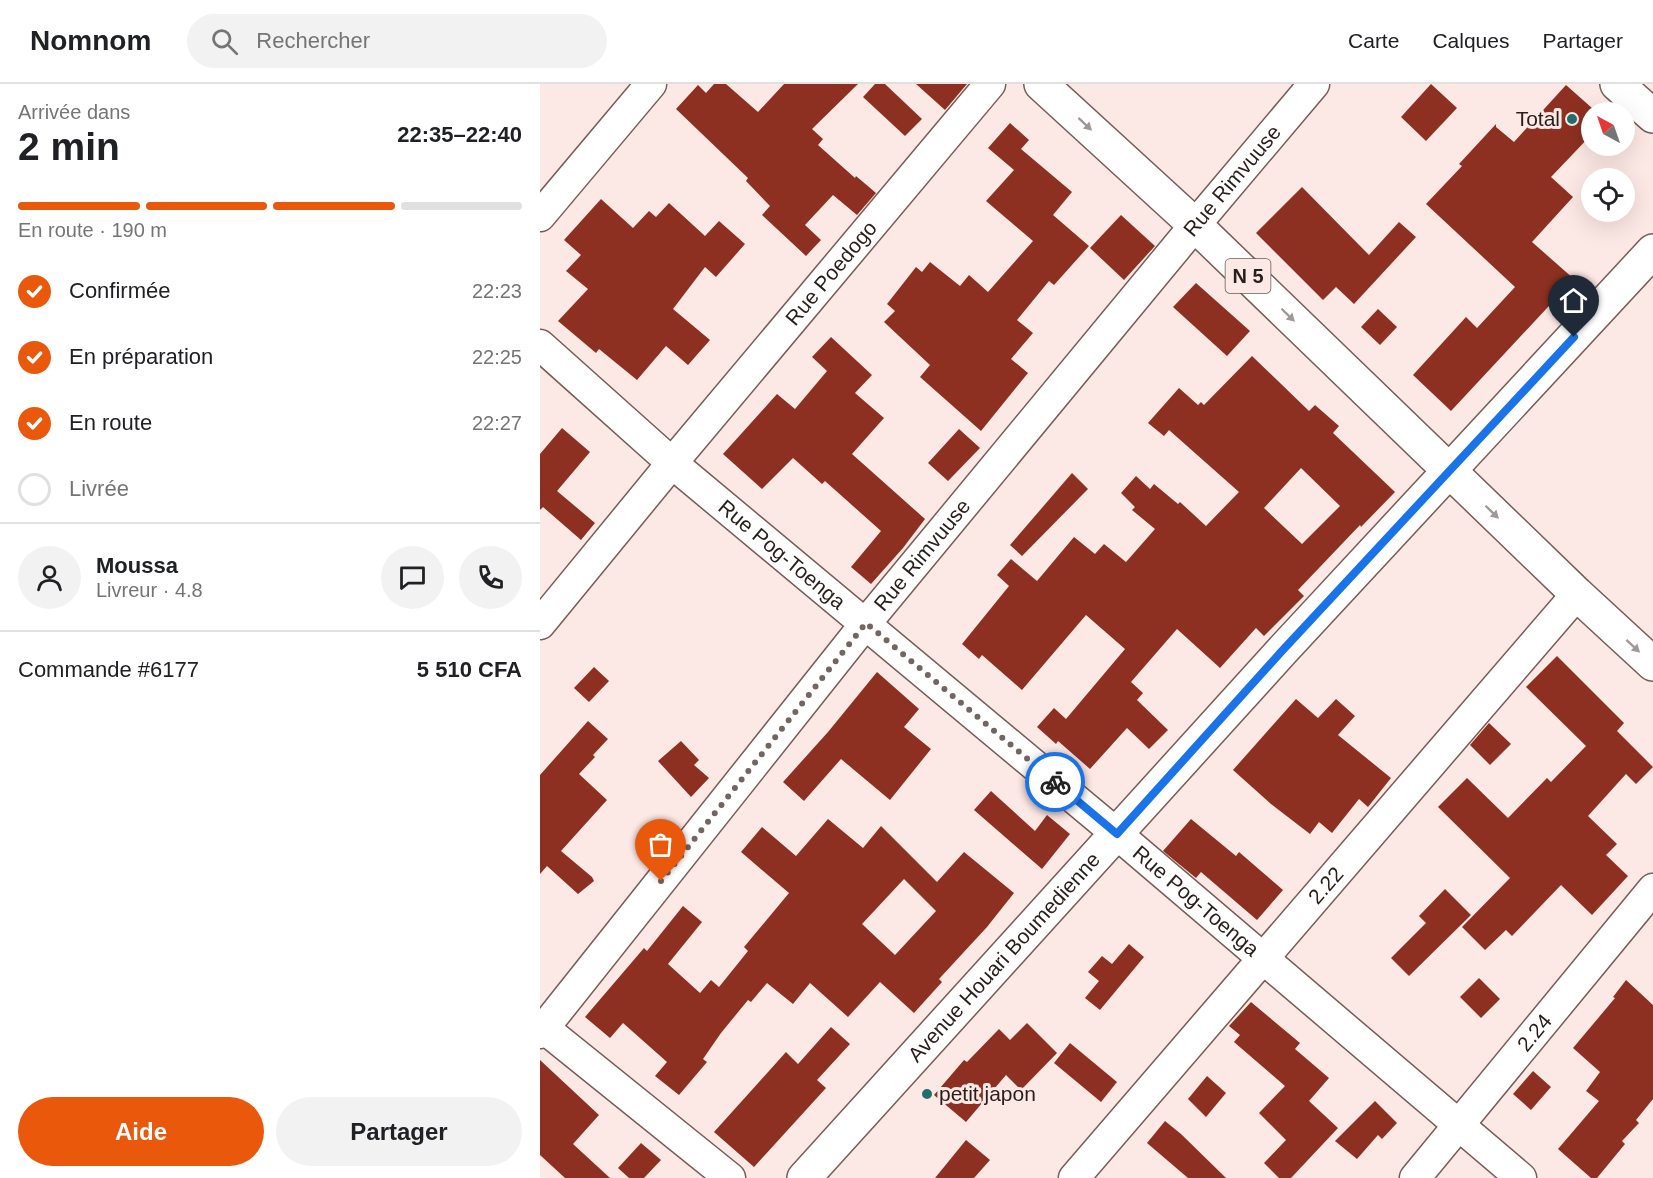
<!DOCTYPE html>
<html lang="fr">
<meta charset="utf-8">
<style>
:root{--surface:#fff;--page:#f2f2f2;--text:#202124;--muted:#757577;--line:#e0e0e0;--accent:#ea580c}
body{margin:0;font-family:Arial,sans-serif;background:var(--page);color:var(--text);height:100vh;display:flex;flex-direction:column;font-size:22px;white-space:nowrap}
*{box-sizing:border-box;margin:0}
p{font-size:20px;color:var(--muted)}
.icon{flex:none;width:33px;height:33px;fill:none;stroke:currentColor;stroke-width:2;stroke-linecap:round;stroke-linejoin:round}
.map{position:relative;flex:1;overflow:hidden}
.drawer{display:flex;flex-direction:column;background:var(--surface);width:540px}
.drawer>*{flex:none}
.needle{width:39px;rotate:320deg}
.tools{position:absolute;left:1041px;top:18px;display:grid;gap:12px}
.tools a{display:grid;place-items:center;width:54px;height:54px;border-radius:50%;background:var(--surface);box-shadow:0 6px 24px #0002;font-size:30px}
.pin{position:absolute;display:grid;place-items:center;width:51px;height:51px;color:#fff;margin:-62px -26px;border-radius:50% 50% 50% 0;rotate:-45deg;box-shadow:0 0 6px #0007}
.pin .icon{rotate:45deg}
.courier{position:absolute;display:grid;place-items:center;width:60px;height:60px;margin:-30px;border:4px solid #1a73e8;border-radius:50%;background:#fff;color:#222;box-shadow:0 2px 8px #0007}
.overview em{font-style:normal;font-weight:700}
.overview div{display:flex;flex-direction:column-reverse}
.overview{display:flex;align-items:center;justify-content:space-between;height:102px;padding:0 18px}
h1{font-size:39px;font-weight:700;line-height:45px}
.bar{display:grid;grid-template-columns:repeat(4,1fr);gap:9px 6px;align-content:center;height:72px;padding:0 18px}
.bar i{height:8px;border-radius:4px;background:var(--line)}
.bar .current{background:var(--accent)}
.bar p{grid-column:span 4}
.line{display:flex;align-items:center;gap:15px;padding:0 18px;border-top:2px solid var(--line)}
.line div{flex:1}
.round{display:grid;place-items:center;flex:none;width:63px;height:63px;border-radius:32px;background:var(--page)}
ol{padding:0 18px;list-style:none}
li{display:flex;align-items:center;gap:18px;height:66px}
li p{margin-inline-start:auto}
li .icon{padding:6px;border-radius:50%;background:var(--accent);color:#fff;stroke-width:4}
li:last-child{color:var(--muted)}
li i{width:33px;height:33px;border:3px solid var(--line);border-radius:50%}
.primary-button{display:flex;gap:12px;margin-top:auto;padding:12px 18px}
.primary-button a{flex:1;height:69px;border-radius:36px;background:var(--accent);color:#fff;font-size:24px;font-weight:700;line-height:69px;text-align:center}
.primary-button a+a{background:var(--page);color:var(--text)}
header{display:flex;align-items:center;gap:36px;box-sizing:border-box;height:84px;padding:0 30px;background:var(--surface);border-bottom:2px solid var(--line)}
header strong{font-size:28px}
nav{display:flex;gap:33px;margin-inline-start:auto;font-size:21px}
.search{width:420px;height:54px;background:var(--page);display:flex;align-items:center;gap:15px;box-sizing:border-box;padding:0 21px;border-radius:33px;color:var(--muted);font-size:22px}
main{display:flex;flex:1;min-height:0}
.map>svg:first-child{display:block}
.building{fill:#8d3021;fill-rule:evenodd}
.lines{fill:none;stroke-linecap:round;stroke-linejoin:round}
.street-casing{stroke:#785c56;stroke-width:33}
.secondary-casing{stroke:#785c56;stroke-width:36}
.highway-casing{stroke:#785c56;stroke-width:36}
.street{stroke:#fff;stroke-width:30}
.secondary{stroke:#fff;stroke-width:33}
.highway{stroke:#fff;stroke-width:33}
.oneway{fill:#9f9a98}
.done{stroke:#736561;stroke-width:6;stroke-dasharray:0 10.8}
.route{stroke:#1a73e8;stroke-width:8}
.poi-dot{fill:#226e6e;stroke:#fce8e4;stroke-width:2}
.labels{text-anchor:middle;stroke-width:6;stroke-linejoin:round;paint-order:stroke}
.shield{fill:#fce8e4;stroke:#685b57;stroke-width:1.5}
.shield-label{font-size:20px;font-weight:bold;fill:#291e1b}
.poi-label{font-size:21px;fill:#291e1b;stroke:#fce8e4;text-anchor:end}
.street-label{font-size:21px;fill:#291e1b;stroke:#fce8e4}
</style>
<header>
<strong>Nomnom</strong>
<div class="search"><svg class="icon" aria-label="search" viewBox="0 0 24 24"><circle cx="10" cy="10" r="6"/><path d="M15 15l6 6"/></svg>Rechercher</div>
<nav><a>Carte</a><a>Calques</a><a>Partager</a></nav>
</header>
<main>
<section class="drawer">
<div class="overview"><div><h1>2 min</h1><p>Arrivée dans</p></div><em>22:35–22:40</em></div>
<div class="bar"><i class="current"></i><i class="current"></i><i class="current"></i><i></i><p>En route · 190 m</p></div>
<ol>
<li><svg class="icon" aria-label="check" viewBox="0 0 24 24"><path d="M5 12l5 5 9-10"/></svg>Confirmée<p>22:23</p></li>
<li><svg class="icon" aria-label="check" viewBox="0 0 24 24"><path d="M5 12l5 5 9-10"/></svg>En préparation<p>22:25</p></li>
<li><svg class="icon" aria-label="check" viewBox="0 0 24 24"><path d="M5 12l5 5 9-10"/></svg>En route<p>22:27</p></li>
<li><i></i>Livrée</li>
</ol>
<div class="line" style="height:108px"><a class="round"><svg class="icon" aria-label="person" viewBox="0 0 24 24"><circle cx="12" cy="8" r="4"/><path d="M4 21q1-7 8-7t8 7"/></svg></a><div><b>Moussa</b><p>Livreur · 4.8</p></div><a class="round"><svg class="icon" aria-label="chat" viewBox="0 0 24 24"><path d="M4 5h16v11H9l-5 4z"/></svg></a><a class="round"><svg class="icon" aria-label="phone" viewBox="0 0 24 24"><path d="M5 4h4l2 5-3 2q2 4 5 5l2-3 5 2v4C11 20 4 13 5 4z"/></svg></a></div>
<div class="line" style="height:78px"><div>Commande #6177</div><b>5 510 CFA</b></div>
<div class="primary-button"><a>Aide</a><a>Partager</a></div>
</section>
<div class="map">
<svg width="1113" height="1094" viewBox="0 0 1113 1094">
<rect width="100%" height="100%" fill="#fce8e4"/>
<g class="building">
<polygon points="174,0 186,0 218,28 244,0 318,0 272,45 283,55 278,61 315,94 316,92 336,109 317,131 293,111 265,141 281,156 266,172 222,131 230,122 206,97 208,94 136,25 158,1 166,9"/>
<polygon points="335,0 345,0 382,35 365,52 323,13"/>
<polygon points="376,0 427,0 405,26"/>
<polygon points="891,0 917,24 886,57 861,33"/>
<polygon points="1026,1 1052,24 1052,50 1011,93 1033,113 992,158 1034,195 911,327 873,291 926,233 937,244 975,203 886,120 922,82 919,80 956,40 956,43 974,58"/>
<polygon points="470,39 489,56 481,65 532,108 513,131 549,162 514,201 509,197 477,236 493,249 471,275 488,289 441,347 380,293 390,281 344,238 355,227 347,220 376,183 382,188 390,178 420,202 429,191 448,208 493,157 446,117 474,86 448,64"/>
<polygon points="762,103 829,171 859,138 876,153 814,220 796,203 783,216 716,149"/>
<polygon points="61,115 93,144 109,127 116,133 129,119 165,152 179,137 205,160 176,193 165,183 133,225 170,256 148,281 126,262 97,296 59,265 56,269 18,237 48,205 26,187 41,171 24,156"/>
<polygon points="581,131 615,162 584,196 550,164"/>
<polygon points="656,199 710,247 687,272 633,223"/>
<polygon points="838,225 857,243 840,261 821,243"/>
<polygon points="291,253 332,291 315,309 344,334 312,370 385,435 363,464 331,500 311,483 341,447 285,397 282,400 253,374 222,405 183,370 237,310 255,325 287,287 272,273"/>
<path d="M712 272 769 327 775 321 799 342 793 349 855 408 821 443 820 441 758 506 764 512 724 552 716 544 680 584 637 545 591 598 603 609 597 616 628 646 609 665 587 644 550 685 518 657 516 660 497 643 514 624 526 635 585 565 546 531 482 606 442 571 439 575 422 560 469 502 457 491 471 475 497 497 534 453 555 470 564 460 586 478 615 445 592 426 595 423 581 409 596 392 610 405 614 400 638 420 640 418 666 442 699 408 629 346 624 352 608 339 639 304 658 321 661 318 664 321ZM761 384 800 422 762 460 724 424Z"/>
<polygon points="22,344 50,368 17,407 55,439 41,456 3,423 0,426 0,370"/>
<polygon points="419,345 440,364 408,397 388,379"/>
<polygon points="532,389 548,405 482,472 470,461"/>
<polygon points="1017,572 1084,639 1077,647 1113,683 1096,700 1086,690 1048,732 1077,760 1066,771 1088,792 1052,831 1021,801 972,852 966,846 945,866 922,843 970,794 898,723 927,694 968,734 1007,694 1011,698 1046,662 986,603"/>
<polygon points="54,583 69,597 49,618 34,604"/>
<polygon points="337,588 379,625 364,643 391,665 350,716 301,675 264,717 243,698 288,648"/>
<polygon points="756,615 778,634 796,615 815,632 798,651 851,694 828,723 819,715 792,749 779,738 770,750 731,720 693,686"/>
<polygon points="48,637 68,655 53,671 55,673 39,690 67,716 21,767 52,793 54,797 38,810 7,782 0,790 0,691"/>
<polygon points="949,639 971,660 950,681 930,661"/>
<polygon points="141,657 159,676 154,681 169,694 151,713 118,677"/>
<polygon points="451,707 495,747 507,731 530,750 502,785 434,726"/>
<path d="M288 735 323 764 341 742 397 798 424 768 474 809 447 843 399 895 402 898 374 929 340 898 308 933 270 899 253 920 227 899 211 918 208 916 181 949 163 975 167 978 139 1011 115 992 127 978 83 939 70 954 45 933 104 864 107 867 143 822 162 838 128 880 160 909 171 896 179 903 208 867 204 863 249 809 201 768 222 743 256 772ZM364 795 396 827 355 871 322 840Z"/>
<polygon points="651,735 696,772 699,768 743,806 717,836 661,788 656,794 623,767"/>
<polygon points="905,805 931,831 869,892 851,874 886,839 879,832"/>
<polygon points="589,860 604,873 560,926 545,914 559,897 548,888 562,872 572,880"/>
<polygon points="939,894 960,915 941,934 920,913"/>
<polygon points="1086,896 1113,921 1113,1015 1096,1036 1099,1039 1082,1057 1085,1060 1057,1094 1051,1094 1018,1065 1059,1017 1046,1007 1060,988 1033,964 1075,914 1073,913"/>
<polygon points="711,918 760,959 755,965 789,994 769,1017 798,1044 751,1094 739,1094 724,1079 746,1056 719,1029 745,1002 694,958 700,951 689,942"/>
<polygon points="487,939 517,969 481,1006 466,991 426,1038 394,1011 424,976 427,978 459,945 470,956"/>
<polygon points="291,943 310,960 277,996 286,1004 214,1083 174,1048 246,968 258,980"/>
<polygon points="530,959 577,998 561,1018 514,979"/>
<polygon points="0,976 59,1031 33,1060 70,1094 25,1094 0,1071"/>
<polygon points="993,987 1011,1003 991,1026 973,1010"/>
<polygon points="667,992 686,1009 666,1033 648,1015"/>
<polygon points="835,1017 857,1039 842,1055 838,1051 817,1075 795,1057"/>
<polygon points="625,1037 641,1050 686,1094 648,1094 607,1059"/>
<polygon points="426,1056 450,1076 434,1094 395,1094"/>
<polygon points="101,1059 121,1076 104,1094 89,1094 78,1084"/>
</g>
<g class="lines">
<g class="street-casing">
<g id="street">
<polyline points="0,132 111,0"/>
<path id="s1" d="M0 261 132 379 577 750 981 1094"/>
<path id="s2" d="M0 540 132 379 450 0"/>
<polyline points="0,941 190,1094"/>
<path id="s3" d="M0 949 326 539 655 141 774 0"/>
<path id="s4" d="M534 1094 1037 510"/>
<path id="s5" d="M875 1094 1113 805"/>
</g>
</g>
<g class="secondary-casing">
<g id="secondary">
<path id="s6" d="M264 1094 741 568 1113 167"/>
</g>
</g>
<g class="highway-casing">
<g id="highway">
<polyline points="501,0 655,141 1037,510 1113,580"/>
<polyline points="1077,0 1113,32"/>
</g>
</g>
<use href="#street" class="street"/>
<use href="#secondary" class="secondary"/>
<use href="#highway" class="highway"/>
</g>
<defs><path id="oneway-solid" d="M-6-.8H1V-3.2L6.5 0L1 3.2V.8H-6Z" transform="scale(1.5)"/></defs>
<g class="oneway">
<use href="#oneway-solid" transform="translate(545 40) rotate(43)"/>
<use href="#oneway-solid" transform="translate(748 231) rotate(44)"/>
<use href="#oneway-solid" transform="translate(952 428) rotate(44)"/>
<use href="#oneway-solid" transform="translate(1093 562) rotate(43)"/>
</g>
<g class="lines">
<polyline class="done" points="121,797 326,539 515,698"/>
<polyline class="route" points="515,698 577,750 741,568 1034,253"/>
</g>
<g class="poi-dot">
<circle cx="1032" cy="35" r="6"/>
<circle cx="387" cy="1010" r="6"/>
</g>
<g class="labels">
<rect class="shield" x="685.5" y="175" width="45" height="34" rx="4.5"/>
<g class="shield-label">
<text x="708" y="199">N 5</text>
</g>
<g class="poi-label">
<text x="1020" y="42">Total</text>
<text x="399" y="1017" text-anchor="start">petit japon</text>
</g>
<g class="street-label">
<text dy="7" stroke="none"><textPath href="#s3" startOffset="1098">Rue Rimvuuse</textPath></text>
<text dy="7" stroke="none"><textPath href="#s2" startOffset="456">Rue Poedogo</textPath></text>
<text dy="7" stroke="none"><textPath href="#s1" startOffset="320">Rue Pog-Toenga</textPath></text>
<text dy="7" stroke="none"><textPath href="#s3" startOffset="612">Rue Rimvuuse</textPath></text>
<text dy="7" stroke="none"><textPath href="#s4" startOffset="386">2.22</textPath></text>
<text dy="7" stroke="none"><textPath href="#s1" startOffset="860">Rue Pog-Toenga</textPath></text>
<text dy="7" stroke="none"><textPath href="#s6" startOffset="298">Avenue Houari Boumedienne</textPath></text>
<text dy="7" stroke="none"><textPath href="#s5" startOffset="188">2.24</textPath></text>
</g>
</g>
</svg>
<div class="tools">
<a><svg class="needle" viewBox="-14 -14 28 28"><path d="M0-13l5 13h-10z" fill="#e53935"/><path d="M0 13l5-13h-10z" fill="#757577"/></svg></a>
<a><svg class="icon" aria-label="locate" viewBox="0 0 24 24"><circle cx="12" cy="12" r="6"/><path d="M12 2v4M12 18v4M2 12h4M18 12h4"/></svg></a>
</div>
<div class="pin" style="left:121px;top:797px;background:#ea580c"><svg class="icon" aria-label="bag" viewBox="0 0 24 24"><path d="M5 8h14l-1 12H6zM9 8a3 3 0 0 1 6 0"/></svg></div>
<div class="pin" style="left:1034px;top:253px;background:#1f2937"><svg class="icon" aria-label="home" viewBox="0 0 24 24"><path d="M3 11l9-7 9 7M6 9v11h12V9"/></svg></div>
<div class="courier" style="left:515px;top:698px"><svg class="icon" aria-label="bike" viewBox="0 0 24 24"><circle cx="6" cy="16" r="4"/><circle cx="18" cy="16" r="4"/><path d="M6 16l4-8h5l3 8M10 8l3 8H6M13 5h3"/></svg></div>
</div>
</main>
